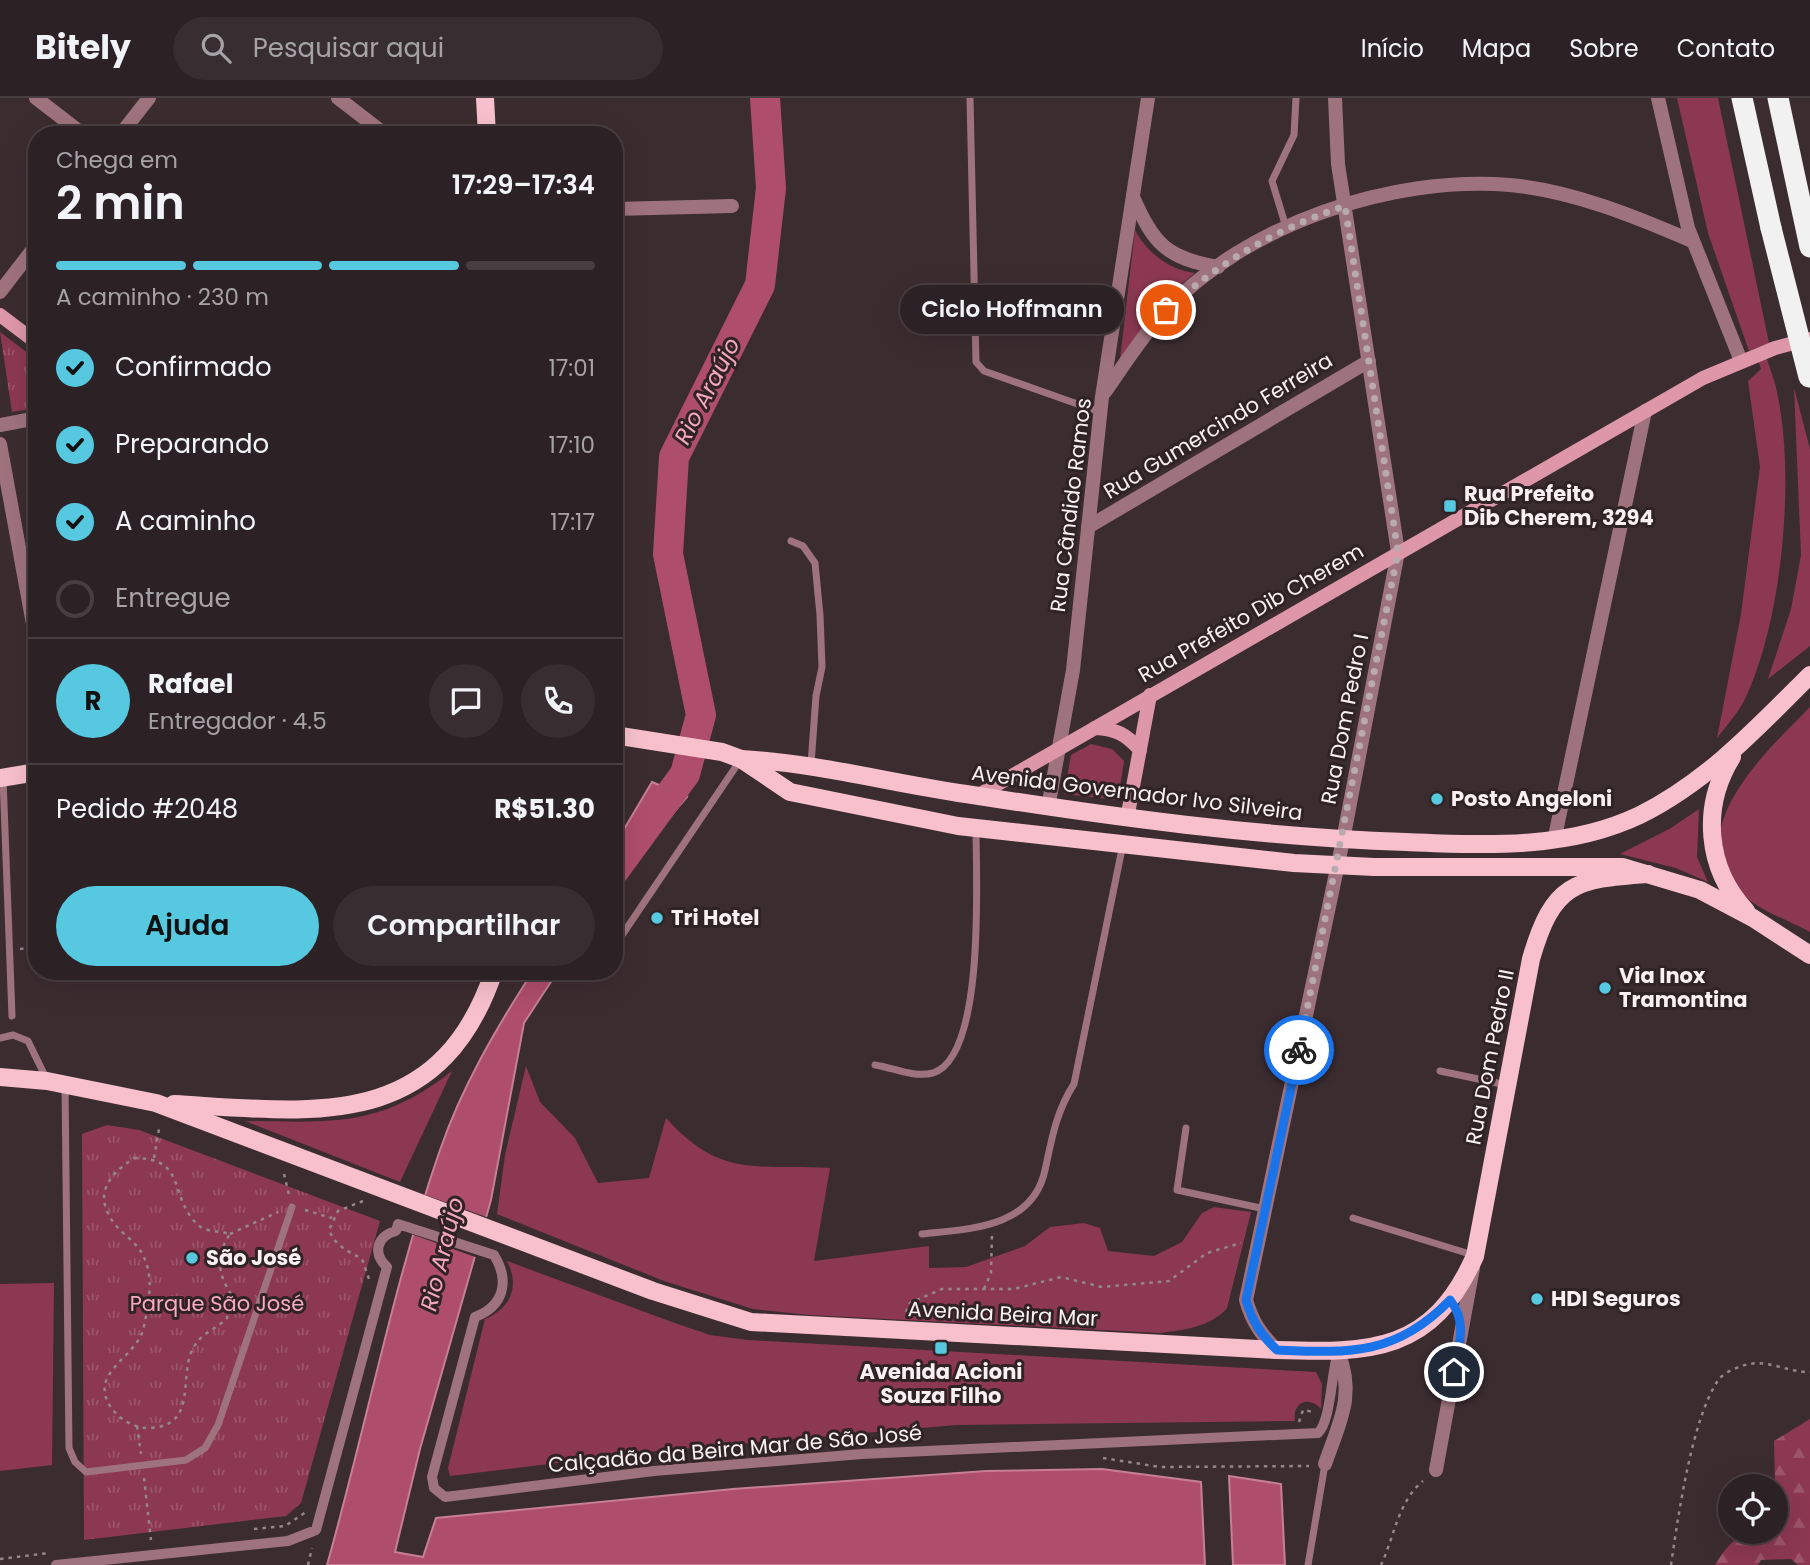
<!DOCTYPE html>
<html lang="pt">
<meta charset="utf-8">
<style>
:root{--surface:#2c2124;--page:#382e31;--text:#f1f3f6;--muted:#a6a3a6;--line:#483e41;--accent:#56c9e0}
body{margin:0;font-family:Poppins,sans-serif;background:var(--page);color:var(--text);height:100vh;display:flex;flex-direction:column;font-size:26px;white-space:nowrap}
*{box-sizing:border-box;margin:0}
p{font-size:23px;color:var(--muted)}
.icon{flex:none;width:38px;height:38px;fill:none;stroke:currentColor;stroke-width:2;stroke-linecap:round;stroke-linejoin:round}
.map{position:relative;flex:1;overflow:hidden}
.sheet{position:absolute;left:28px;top:28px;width:595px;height:854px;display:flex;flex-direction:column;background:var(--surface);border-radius:28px;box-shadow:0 7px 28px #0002,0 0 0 2px var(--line)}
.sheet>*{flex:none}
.controls{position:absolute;left:1718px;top:1376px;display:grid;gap:14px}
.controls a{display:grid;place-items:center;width:70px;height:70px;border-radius:50%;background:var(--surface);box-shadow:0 7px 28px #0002,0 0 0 2px var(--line);font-size:35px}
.pin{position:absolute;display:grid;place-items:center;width:60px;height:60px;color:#fff;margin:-30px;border:4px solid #fff;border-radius:50%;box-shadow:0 2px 7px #0007}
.courier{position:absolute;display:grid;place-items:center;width:70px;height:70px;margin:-35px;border:5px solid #1a73e8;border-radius:50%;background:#fff;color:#222;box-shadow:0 2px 9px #0007}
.bubble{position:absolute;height:49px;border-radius:24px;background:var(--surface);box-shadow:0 7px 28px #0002,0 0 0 2px var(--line);font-size:23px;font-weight:600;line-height:49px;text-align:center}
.head em{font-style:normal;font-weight:600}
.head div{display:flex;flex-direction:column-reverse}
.head{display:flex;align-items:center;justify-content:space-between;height:119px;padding:0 28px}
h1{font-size:46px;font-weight:600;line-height:52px}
.bar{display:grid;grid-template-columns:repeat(4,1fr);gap:10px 7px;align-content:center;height:84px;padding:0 28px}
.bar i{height:9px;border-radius:5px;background:var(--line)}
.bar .on{background:var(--accent)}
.bar p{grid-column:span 4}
.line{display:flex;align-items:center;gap:18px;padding:0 28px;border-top:2px solid var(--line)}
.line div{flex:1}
.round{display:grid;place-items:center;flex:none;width:74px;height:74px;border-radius:37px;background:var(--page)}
ol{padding:0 28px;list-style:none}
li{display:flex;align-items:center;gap:21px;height:77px}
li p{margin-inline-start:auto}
li .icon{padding:7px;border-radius:50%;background:var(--accent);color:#111;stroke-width:4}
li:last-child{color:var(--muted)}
li i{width:38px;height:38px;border:4px solid var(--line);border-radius:50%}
.action{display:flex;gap:14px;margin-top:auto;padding:14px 28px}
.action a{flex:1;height:80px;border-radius:42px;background:var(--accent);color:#111;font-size:28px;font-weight:600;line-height:80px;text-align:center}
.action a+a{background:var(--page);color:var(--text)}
header{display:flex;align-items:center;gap:42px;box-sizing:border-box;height:98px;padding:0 35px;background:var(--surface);border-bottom:2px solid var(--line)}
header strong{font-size:33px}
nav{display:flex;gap:38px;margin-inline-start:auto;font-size:24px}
.search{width:490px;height:63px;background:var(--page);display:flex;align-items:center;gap:18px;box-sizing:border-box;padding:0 24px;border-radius:38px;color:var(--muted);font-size:26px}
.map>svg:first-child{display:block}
.green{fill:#8c3853}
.forest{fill:url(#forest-firs)}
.park{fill:url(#park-tufts)}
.water{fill:#af4e6c;stroke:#c67f94;stroke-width:2}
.pier{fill:#3b2c30}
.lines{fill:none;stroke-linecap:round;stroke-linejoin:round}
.river{stroke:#af4e6c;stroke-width:30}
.path{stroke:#94878b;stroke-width:2.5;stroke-dasharray:3.5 5;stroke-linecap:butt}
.service{stroke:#9f737e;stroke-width:7}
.pedestrian{stroke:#9f737e;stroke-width:10}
.minor{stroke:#9f737e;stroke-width:14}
.tertiary{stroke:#9f737e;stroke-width:14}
.secondary{stroke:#de97a9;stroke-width:14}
.primary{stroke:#f8c0cd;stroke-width:18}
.motorway{stroke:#f1f1f1;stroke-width:21}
.motorway-bridge{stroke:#f1f1f1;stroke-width:21}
.done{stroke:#b7abaf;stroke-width:7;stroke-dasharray:0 12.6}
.route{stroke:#1a73e8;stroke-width:9}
.poi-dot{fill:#56c9e0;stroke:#302326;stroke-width:2.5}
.labels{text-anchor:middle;stroke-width:6;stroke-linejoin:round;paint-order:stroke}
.street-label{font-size:21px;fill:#faf0f3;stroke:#302326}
.poi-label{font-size:21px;font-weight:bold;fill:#faf0f3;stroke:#302326;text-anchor:start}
.park-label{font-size:21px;fill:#f9aabe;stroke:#302326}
.water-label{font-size:23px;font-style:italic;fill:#f5a7bb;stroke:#302326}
</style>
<header>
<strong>Bitely</strong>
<div class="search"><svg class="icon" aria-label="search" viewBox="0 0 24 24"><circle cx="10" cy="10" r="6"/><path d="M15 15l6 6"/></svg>Pesquisar aqui</div>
<nav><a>Início</a><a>Mapa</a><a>Sobre</a><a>Contato</a></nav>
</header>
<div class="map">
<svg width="1810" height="1467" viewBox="0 0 1810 1467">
<defs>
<pattern id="forest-firs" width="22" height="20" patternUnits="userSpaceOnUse" patternTransform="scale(1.75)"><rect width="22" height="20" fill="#8c3853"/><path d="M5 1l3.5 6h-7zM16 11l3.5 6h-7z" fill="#9d556c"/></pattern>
<pattern id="park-tufts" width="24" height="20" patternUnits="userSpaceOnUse" patternTransform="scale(1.75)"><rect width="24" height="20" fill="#8c3853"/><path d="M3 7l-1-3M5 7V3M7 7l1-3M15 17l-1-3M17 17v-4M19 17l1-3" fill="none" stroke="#9d556c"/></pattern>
</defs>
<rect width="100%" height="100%" fill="#3b2c30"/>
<g class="green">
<polygon points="1677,0 1718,0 1769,245 1749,253 1708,135"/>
<path d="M1135 132C1147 155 1170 172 1195 175 1162 200 1137 233 1119 270Z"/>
<path d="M1766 258C1770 271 1776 285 1778 299 1795 383 1782 523 1745 601 1738 615 1727 627 1717 640L1741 516 1760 369 1748 283 1761 271 1758 261Z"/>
<polygon points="1794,290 1810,351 1810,548 1768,581 1791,511 1801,457"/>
<path d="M1810 609V834C1792 824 1769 816 1752 804 1669 742 1763 657 1810 609Z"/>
<polygon points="1091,646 1112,651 1124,663 1118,702 1064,696 1071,657"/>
<polygon points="1699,711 1697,759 1708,784 1676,770 1620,756 1671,730"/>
<path d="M526 968 540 1004 575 1040 598 1085 649 1080 666 1020C721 1081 756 1066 830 1070L814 1163 929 1148V1170L966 1169 1025 1148 1050 1129 1084 1125 1100 1130 1108 1153 1154 1158 1182 1144 1202 1115 1214 1109 1251 1114 1227 1210C1211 1229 1184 1232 1160 1235L809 1217 753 1211 664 1183 497 1116 505 1057Z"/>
<path d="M452 973 400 1084 245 1023C332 1024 380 1030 452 973Z"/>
<path d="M507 1163 672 1224 710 1237 748 1242 1316 1274 1322 1286 1321 1311C1308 1297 1292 1305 1295 1323L956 1327 646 1354 450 1378 448 1370 485 1221C511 1210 520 1188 507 1163Z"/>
<polygon points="54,1185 52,1367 0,1373 0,1186"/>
</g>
<path class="forest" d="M1810 1321V1467H1798L1791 1461 1761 1462 1758 1467H1715C1733 1438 1743 1433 1776 1433L1774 1343Z"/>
<g class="park">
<polygon points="0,234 37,262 37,310 12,314"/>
<polygon points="107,1027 139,1032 380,1123 301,1405 286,1418 84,1442 82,1036"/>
</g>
<g class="water">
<polygon points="652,684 687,699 641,753 614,795 614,748"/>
<path d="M533 873H558L524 925 491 1102 420 1351 395 1454 423 1459 436 1420 733 1391 986 1373 1102 1371 1201 1384 1205 1467H327C366 1329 393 1187 440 1052 462 988 497 929 533 873Z"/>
<polygon points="1229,1378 1281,1386 1285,1467 1233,1467"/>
</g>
<polygon class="pier" points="423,1096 489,1120 478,1160 411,1136"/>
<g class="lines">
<polyline class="river" points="614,773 685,676 701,617 668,456 674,359 760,187 771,90 765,0"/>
<g class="path">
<polyline points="20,851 37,849"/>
<path d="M134 1060C188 1060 168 1099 198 1127 206 1134 220 1133 230 1136 216 1156 217 1175 231 1196L227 1220C218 1230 202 1235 195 1247 176 1275 201 1328 149 1330 124 1331 93 1301 109 1277 118 1262 135 1252 142 1235 146 1224 147 1209 149 1198 151 1182 149 1166 140 1152 133 1142 121 1135 114 1125 92 1096 110 1076 134 1060Z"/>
<polyline points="154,1060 159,1031"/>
<polyline points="284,1076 289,1097"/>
<path d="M363 1103 338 1113 329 1132C335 1148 348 1153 362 1161L369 1181"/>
<polyline points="305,1112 332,1120"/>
<polyline points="230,1136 278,1114"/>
<polyline points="984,1191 991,1175 992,1136"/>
<polyline points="906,1214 910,1205 942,1191 1014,1191 1061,1179 1102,1189 1169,1183 1207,1155 1241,1145"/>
<polyline points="1299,1324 1303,1312 1314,1314"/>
<polyline points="137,1328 141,1356"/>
<polyline points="1103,1360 1160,1369 1309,1368"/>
<polyline points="144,1380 151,1442"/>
<polyline points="254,1431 285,1428 306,1414"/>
<polyline points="0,1461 49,1455"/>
<polyline points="308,1467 312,1450"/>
<path d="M1381 1467C1394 1440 1398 1403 1423 1383"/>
<path d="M1671 1467C1678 1419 1692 1319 1719 1281 1724 1275 1735 1270 1742 1268 1765 1259 1788 1275 1810 1274"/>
</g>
<g class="service">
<polyline points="970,0 976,264 984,273 1100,314"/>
<polyline points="1286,129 1272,83 1294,37 1296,0"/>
<polyline points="791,443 803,448 815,465 820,517 822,569 816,598 811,666"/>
<polyline points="3,680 12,918"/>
<polyline points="614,849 741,661"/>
<polyline points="0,940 13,937 28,943 47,982"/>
<path d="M875 967C894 970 914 980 933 975 986 958 976 777 976 731"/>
<polyline points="1440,973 1507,987"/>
<polyline points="65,987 69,1350 75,1364 86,1374 186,1362 205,1350 218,1327 292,1109"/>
<polyline points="1186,1030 1177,1092 1265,1111"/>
<polyline points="1353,1120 1473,1157"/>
<path d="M922 1136C969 1131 1033 1130 1045 1072 1052 1040 1056 1014 1074 986L1123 746"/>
<polyline points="1308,1467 1325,1366"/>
</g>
<path class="pedestrian" d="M56 1467 288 1443 316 1432 387 1169C372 1155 377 1138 396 1133L398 1126 494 1157C510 1183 504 1208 475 1219L432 1379 434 1390 445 1399 654 1373 862 1356 1318 1335C1331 1323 1331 1276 1338 1254"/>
<g class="minor">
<polyline points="1658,0 1688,130 1741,263"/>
<polyline points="120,37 149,0"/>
<path d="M1133 99C1154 146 1166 160 1218 169"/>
<polyline points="614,111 732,108"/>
<polyline points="0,194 37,146"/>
<path d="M1105 294C1124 267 1142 238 1165 213 1246 126 1393 77 1510 87 1573 93 1634 118 1692 143"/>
<polyline points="0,327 37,320"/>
<polyline points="0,346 37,548"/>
<polyline points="1088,429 1369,263"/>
<polyline points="1048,710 1073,572 1102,299 1148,0"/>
<polyline points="1554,743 1645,313"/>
<path d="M1277 1252C1261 1237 1252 1223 1246 1202L1343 742 1398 454 1338 66 1335 0"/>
<path d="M1325 1366C1339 1325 1356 1297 1338 1254"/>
<polyline points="1436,1372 1473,1170"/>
</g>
<g class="tertiary">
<polyline points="36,0 84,37"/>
<polyline points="338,0 386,37"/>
</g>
<g class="secondary">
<polyline points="0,217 37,245"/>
<path d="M1095 630C1116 631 1126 636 1140 652"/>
<polyline points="977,698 1703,280 1775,250 1808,241"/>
<polyline points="1127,721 1150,597"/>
</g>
<g class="primary">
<polyline points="485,0 487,37"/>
<polyline points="614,637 722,654 741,661 790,694 958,728 1294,765 1374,769 1623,769 1700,792 1753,820 1810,857"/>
<path d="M1732 659C1701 709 1706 770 1746 813"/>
<path d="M741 661C818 665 890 685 966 696 1112 719 1258 739 1406 744 1485 747 1567 752 1640 717 1707 684 1758 629 1810 577"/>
<polyline points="0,680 37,674"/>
<path d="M0 979 47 983 156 1005 653 1193 751 1224 1277 1252C1371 1255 1432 1255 1475 1158L1531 861C1553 785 1574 781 1648 776"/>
<path d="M174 1006C314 1014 439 1035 494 873"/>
</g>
<g class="motorway">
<polyline points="1742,0 1771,130"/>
<polyline points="1778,0 1810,149"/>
</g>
<polyline class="motorway-bridge" points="1771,130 1809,279"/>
</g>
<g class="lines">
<path class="done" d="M1166 212C1220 164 1276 131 1345 108L1398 454 1299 952"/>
<path class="route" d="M1299 952 1246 1202C1252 1223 1261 1237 1277 1252 1349 1255 1396 1258 1450 1202 1468 1224 1459 1248 1454 1274"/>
</g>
<g class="poi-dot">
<rect x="1443" y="401" width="14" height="14" rx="3.5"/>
<circle cx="1437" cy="701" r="7"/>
<circle cx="657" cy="820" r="7"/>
<circle cx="1605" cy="890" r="7"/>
<circle cx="192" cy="1160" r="7"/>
<circle cx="1537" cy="1201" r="7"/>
<rect x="934" y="1243" width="14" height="14" rx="3.5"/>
</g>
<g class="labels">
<g class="street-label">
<text transform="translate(1218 328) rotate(-31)" y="7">Rua Gumercindo Ferreira</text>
<text transform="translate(1071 407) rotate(-83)" y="7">Rua Cândido Ramos</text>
<text transform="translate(1251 515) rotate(-30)" y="7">Rua Prefeito Dib Cherem</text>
<text transform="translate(1345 621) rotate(-79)" y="7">Rua Dom Pedro I</text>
<text transform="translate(1137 695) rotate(7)" y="7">Avenida Governador Ivo Silveira</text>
<text transform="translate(1490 959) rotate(-79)" y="7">Rua Dom Pedro II</text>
<text transform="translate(1003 1216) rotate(3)" y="7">Avenida Beira Mar</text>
<text transform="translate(735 1351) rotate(-5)" y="7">Calçadão da Beira Mar de São José</text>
</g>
<g class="poi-label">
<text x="1464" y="403">Rua Prefeito<tspan x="1464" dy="24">Dib Cherem, 3294</tspan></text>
<text x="1451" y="708">Posto Angeloni</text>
<text x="671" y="827">Tri Hotel</text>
<text x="1619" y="885">Via Inox<tspan x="1619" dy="24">Tramontina</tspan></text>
<text x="206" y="1167">São José</text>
<text x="1551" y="1208">HDI Seguros</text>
<text x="941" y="1281" text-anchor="middle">Avenida Acioni<tspan x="941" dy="24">Souza Filho</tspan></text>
</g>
<g class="park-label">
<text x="217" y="1213">Parque São José</text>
</g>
<g class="water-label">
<text transform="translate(707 293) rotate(-63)" y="8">Rio Araújo</text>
<text transform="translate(442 1156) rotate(-76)" y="8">Rio Araújo</text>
</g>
</g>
</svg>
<div class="controls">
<a><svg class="icon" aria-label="locate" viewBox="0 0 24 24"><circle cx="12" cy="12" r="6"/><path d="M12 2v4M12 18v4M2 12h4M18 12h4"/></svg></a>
</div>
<div class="pin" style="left:1166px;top:212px;background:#ea580c"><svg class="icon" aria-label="bag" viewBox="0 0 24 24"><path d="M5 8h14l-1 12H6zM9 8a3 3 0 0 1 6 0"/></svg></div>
<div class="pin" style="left:1454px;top:1274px;background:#1f2937"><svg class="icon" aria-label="home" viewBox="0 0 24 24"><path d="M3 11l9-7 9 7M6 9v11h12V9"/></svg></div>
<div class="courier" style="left:1299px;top:952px"><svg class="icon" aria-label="bike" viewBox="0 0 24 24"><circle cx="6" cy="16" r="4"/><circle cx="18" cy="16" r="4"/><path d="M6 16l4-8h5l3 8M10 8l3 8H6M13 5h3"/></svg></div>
<div class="bubble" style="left:900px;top:187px;width:224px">Ciclo Hoffmann</div>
<section class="sheet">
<div class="head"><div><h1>2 min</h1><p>Chega em</p></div><em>17:29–17:34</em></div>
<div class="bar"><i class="on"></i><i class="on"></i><i class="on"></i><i></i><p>A caminho · 230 m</p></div>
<ol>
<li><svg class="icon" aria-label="check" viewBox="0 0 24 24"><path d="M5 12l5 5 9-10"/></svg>Confirmado<p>17:01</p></li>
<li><svg class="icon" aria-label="check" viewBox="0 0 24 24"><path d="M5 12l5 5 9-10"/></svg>Preparando<p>17:10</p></li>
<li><svg class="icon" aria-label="check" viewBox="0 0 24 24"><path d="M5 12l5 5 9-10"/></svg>A caminho<p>17:17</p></li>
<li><i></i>Entregue</li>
</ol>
<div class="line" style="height:126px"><b class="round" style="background:var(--accent);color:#111">R</b><div><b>Rafael</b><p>Entregador · 4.5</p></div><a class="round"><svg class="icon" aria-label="chat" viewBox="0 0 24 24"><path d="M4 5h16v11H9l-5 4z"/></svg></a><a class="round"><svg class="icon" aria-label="phone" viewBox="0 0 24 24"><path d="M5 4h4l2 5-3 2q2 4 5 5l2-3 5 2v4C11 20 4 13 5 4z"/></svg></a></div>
<div class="line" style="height:91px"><div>Pedido #2048</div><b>R$51.30</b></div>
<div class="action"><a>Ajuda</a><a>Compartilhar</a></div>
</section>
</div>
